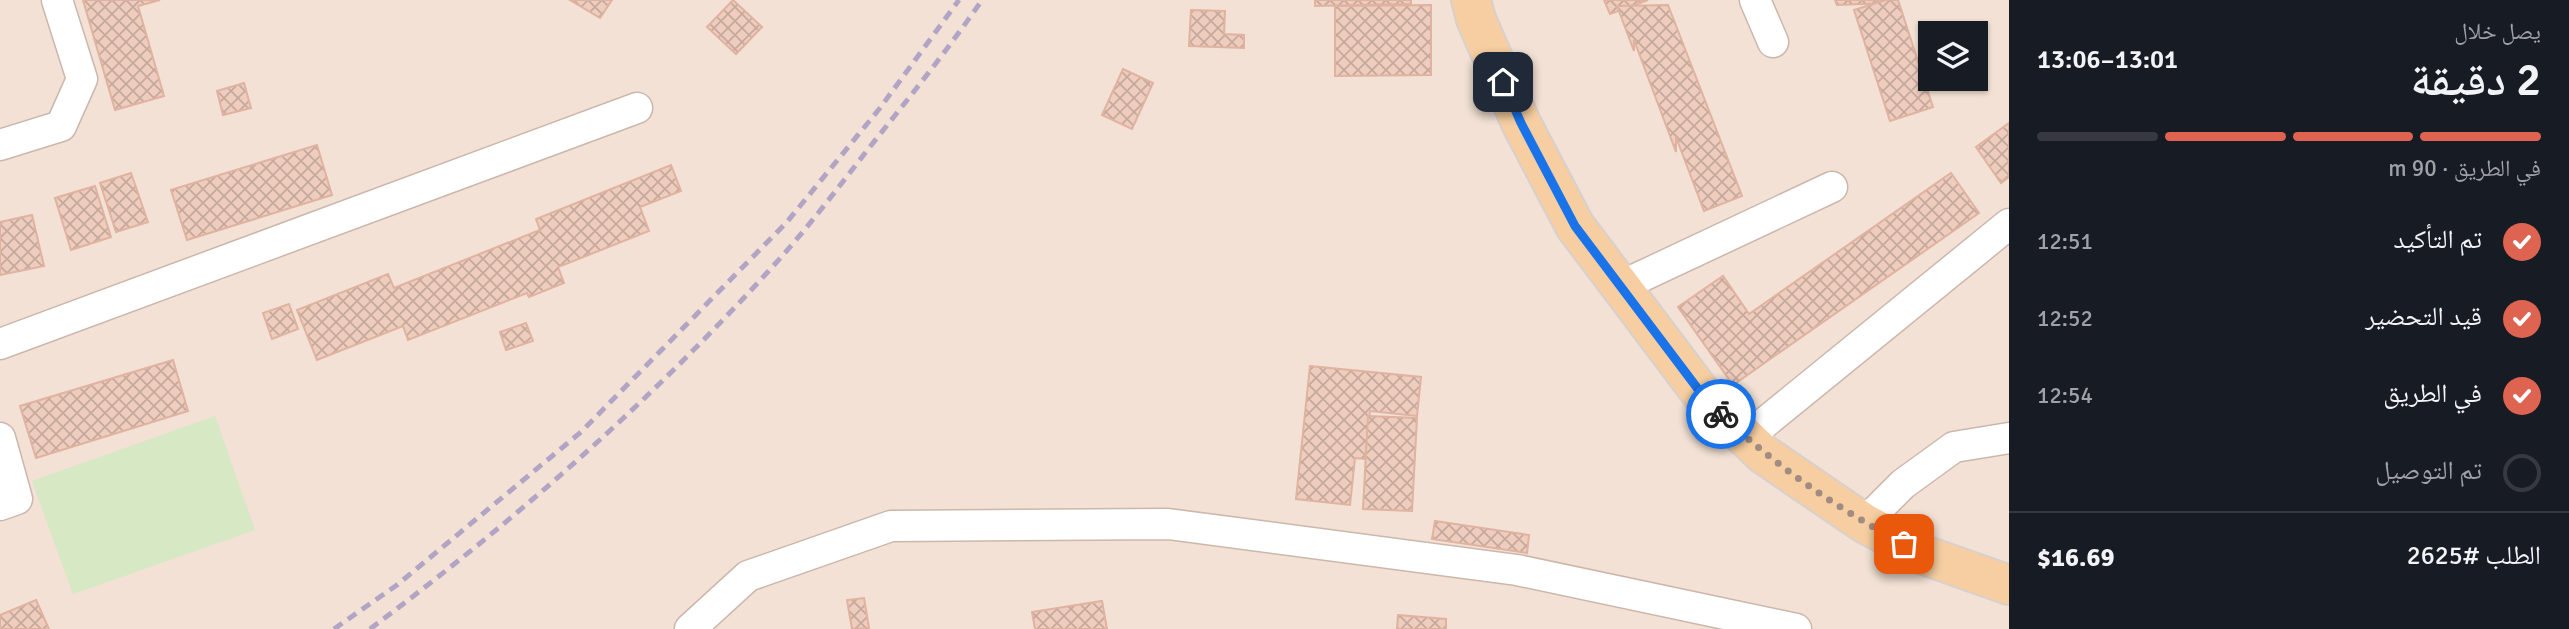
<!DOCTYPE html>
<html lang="ar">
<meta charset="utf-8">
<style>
:root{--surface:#171b24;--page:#242831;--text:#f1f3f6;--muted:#9ea1a6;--line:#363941;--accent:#de6351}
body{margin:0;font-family:Signika,"Noto Naskh Arabic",sans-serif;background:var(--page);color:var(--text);direction:rtl;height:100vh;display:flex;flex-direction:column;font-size:26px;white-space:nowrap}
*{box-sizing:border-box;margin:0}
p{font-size:23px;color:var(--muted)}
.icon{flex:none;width:38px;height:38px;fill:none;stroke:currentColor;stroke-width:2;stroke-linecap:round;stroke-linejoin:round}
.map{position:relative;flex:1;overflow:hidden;direction:ltr}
.side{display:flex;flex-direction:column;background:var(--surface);width:560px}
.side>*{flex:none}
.controls{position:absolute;left:1918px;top:21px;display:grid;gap:14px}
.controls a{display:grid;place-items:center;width:70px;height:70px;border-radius:0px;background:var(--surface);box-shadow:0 2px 5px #0004;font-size:35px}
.pin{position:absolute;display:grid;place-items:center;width:60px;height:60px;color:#fff;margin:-30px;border-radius:14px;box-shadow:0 4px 10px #0006}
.courier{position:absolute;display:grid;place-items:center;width:70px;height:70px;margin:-35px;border:5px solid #1a73e8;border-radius:50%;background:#fff;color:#222;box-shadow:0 2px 9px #0007}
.head em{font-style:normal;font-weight:600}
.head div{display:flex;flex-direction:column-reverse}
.head{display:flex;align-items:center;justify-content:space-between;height:119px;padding:0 28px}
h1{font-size:46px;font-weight:600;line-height:52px}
.bar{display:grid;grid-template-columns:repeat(4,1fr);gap:10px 7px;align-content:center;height:84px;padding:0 28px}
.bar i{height:9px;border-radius:5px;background:var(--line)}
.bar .selected{background:var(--accent)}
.bar p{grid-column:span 4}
.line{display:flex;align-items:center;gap:18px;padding:0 28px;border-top:2px solid var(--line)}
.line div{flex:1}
ol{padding:0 28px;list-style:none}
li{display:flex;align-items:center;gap:21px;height:77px}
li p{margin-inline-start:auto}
li .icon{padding:7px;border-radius:50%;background:var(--accent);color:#fff;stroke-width:4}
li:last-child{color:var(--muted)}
li i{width:38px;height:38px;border:4px solid var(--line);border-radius:50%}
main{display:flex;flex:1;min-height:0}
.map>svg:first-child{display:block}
.residential{fill:#f2e1d4;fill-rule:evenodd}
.park{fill:#d6e8c4}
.building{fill:url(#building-cross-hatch);stroke:#e0b29f;stroke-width:2}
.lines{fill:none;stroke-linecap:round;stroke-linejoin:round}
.minor-casing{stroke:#ccb7ac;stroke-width:33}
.major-casing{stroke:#d8d0cd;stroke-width:42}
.minor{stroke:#fff;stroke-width:30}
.major{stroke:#f6cea1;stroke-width:38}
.rail{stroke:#b2a4c4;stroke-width:5;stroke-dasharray:10 7;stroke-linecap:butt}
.done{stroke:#a28c82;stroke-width:7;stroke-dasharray:0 12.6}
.route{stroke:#1a73e8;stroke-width:9}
</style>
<main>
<section class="side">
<div class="head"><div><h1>2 دقيقة</h1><p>يصل خلال</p></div><em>13:01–13:06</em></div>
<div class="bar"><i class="selected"></i><i class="selected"></i><i class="selected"></i><i></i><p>في الطريق · 90 m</p></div>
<ol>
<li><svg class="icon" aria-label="check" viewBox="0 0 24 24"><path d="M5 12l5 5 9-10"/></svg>تم التأكيد<p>12:51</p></li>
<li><svg class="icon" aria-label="check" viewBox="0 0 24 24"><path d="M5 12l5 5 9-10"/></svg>قيد التحضير<p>12:52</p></li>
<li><svg class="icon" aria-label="check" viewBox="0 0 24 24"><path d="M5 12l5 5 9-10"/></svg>في الطريق<p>12:54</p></li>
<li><i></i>تم التوصيل</li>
</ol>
<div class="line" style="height:91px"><div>الطلب #2625</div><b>$16.69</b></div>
</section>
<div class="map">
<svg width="2009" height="629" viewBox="0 0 2009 629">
<defs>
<pattern id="building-cross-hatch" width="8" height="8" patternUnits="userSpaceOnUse" patternTransform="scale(1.75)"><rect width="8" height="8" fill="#efcdbe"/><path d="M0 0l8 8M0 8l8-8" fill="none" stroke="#c6a99d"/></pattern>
</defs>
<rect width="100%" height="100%" fill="#fbf0e5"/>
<path class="residential" d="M0 0H2009V629H0ZM1930 33H1976V79H1930Z"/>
<polygon class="park" points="215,416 255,530 73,594 32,481"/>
<g class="building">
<polygon points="83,0 160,0 138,6 164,96 115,110"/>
<polygon points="570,0 612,0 600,18"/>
<polygon points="733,0 762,27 736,54 707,27"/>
<polygon points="1315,0 1411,0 1411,4 1315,6"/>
<polygon points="1604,0 1648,0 1610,14"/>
<polygon points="1835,0 1887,0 1889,3 1837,5"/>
<polygon points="1886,0 1898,0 1933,107 1890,121 1854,10"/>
<polygon points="1431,5 1431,75 1335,76 1335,6"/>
<polygon points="1668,5 1742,196 1704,211 1676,137 1676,152 1634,40 1634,51 1617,6"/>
<polygon points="1191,10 1225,11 1224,34 1244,35 1244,48 1189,46"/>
<polygon points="1123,69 1153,83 1132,129 1102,115"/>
<polygon points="244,83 251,108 223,115 217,91"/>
<polygon points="2009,123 2009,177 2001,183 1976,147"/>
<polygon points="317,145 332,195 187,240 171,190"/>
<polygon points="671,165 681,191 640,207 649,231 558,267 564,283 529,297 527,293 408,340 403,326 317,360 297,310 388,274 394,288 540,230 536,219"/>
<polygon points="131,173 148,222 116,232 100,183"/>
<polygon points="1951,173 1979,213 1733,385 1678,307 1723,276 1749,314"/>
<polygon points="95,186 111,237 71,250 55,198"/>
<polygon points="32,215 44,266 0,275 0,222"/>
<polygon points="289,304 298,329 272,339 263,313"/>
<polygon points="526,323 533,341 506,350 500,332"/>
<polygon points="173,360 188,411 36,458 20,406"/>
<polygon points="1310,366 1421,377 1417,416 1370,411 1365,459 1355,458 1350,505 1296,499"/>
<polygon points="1368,416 1417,418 1412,511 1363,509"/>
<polygon points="1435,521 1529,535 1527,553 1432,539"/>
<polygon points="864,598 869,628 852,629 847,600"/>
<polygon points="36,600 49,629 0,629 0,615"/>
<polygon points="1102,601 1107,629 1035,629 1032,612"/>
<polygon points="1398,615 1446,619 1446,629 1397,629"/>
</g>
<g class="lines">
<g class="minor-casing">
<g id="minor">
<polyline points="1755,0 1773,42"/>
<polyline points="0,145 61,126 82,79 57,0"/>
<polyline points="1619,287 1832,187"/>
<polyline points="0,344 637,108"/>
<polyline points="0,438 17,499 0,505"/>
<polyline points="1746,438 2009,224"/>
<polyline points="1864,523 1903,484 1954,447 2009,438"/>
<polyline points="690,629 748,576 891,526 1168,524 1517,570 1796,629"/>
</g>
</g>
<g class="major-casing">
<polyline id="major" points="1471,0 1476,19 1521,123 1575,226 1704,397 1763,454 1864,523 1924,555 2009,585"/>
</g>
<use href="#minor" class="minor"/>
<use href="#major" class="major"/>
<g class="rail">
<polyline points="334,629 397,585 581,432 787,222 880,108 959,0"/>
<path d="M370 629C519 518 659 394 783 255 813 221 841 184 869 148 908 99 947 51 982 0"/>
</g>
</g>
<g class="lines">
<path class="done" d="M1721 414C1775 466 1838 509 1904 544"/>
<polyline class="route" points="1503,82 1521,123 1575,226 1704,397 1721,414"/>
</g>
</svg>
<div class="controls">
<a><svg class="icon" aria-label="layers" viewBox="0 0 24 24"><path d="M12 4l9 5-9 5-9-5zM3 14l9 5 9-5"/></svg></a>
</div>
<div class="pin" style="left:1904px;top:544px;background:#ea580c"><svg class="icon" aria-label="bag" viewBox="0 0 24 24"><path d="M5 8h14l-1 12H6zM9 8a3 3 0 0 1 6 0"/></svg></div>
<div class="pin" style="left:1503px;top:82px;background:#1f2937"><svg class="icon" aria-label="home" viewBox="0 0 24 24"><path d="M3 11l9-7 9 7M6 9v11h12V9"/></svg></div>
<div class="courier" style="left:1721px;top:414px"><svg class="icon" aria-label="bike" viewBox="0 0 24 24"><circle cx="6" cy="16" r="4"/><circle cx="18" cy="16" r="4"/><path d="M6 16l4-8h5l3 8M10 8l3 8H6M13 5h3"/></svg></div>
</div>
</main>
